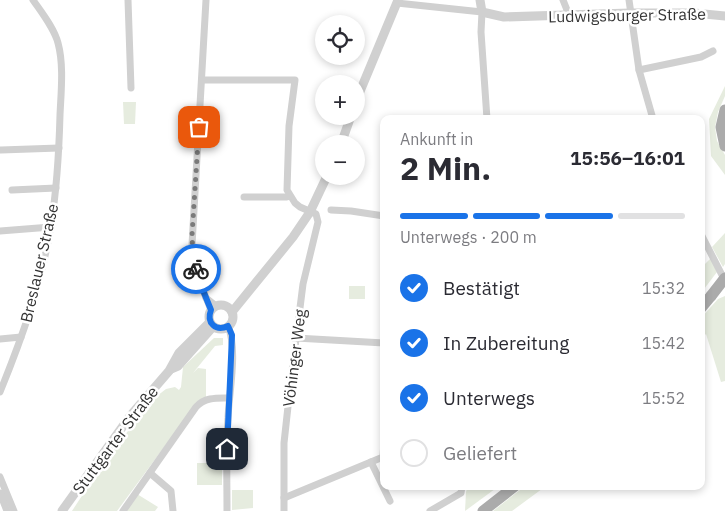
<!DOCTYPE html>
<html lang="de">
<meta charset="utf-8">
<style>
:root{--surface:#fff;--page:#f2f2f3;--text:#2b2b33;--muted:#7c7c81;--line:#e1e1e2;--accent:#1a73e8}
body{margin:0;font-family:"IBM Plex Sans",sans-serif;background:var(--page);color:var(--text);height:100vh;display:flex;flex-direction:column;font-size:19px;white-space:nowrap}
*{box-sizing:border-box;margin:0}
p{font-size:16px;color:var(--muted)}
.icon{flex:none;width:28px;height:28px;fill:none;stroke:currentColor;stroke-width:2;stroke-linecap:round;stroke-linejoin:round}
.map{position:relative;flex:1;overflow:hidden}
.panel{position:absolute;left:380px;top:115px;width:325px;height:375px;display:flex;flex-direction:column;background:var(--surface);border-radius:10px;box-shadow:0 2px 8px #0003}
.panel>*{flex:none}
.buttons{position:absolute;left:315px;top:15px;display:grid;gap:10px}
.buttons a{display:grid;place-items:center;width:50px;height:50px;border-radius:50%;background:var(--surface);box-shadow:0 2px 8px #0003;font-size:25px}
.pin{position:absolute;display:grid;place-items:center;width:42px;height:42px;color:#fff;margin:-21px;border-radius:10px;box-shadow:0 2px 8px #0006}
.courier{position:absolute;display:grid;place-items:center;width:50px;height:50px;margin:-25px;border:4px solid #1a73e8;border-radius:50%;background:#fff;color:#222;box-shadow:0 1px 6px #0007}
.overview em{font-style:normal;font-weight:700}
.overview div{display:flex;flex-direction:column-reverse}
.overview{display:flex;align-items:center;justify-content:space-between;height:85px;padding:0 20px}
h1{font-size:32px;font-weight:700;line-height:38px}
.bar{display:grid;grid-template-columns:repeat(4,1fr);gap:8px 5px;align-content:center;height:60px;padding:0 20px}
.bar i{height:6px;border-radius:4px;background:var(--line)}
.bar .current{background:var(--accent)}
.bar p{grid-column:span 4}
ol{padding:0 20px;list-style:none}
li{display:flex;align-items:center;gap:15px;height:55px}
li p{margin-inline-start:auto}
li .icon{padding:5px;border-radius:50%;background:var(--accent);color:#fff;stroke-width:4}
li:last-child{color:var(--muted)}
li i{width:28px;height:28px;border:2px solid var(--line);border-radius:50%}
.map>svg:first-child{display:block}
.green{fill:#e6ecdf}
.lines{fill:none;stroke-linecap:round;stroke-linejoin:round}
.minor{stroke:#d0d0d0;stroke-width:7}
.tertiary{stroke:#d0d0d0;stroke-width:9}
.primary{stroke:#ababab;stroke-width:11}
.primary-bridge{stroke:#ababab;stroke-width:11}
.done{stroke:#7a7a7a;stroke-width:5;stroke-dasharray:0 9}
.route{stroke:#1a73e8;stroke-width:6}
.labels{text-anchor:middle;stroke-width:5;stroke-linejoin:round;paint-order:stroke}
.street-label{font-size:16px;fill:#333;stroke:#fff}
</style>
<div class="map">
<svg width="725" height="511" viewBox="0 0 725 511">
<rect width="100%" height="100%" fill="#fff"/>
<g class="green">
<polygon points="725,86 725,96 718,112 715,127 717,141 725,155 725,175 711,156 709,119"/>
<polygon points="123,102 136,102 135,124 124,124"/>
<polygon points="725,233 725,264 723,267 712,247"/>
<polygon points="711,258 717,272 701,293 701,268"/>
<rect x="349" y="286" width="16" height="13"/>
<polygon points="725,296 725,381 721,382 706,334 701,339 701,318 718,299"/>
<polygon points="214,338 223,338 223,345 215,346 193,373 198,368 206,369 206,398 198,401 117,511 72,511 104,462 135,422 157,396 166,389 175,387 179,390 181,387 183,367"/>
<rect x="197" y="463" width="25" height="22"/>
<polygon points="468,486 499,486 465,511 466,492"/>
<polygon points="525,486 546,486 512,511 493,511"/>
<polygon points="232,490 253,490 253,508 232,510"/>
<polygon points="137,494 158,507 155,511 126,511"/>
</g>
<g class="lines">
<g class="minor">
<polyline points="128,0 131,88"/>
<polyline points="206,0 192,245 198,278 211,310"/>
<polyline points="563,0 569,15"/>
<polyline points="629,0 639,70 653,119"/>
<polyline points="397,3 482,12 481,32 487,119"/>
<polyline points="639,70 701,57 713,51"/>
<polyline points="202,80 295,80 289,126 287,190 295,203 300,207 316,214 318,222 303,284 291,379 284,443 284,511"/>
<polyline points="1,150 59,148"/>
<polyline points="12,190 56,188"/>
<polyline points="244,197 286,197 290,196"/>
<polyline points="331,210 351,211 384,216"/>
<polyline points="0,231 51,227"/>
<polyline points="701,234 725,281"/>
<polyline points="206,298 216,306"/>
<polyline points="296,338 384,343"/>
<polyline points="0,339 21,337"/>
<path d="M0 392C22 338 42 282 51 225 57 188 59 152 60 115 61 92 64 65 58 43 54 28 42 13 33 0"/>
<polyline points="371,462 390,501"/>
<polyline points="150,473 171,491 173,511"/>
<polyline points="0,477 14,511"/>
<polyline points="0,493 7,511"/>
<polyline points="284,498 383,457 384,441"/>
<path d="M123 511 196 407C205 397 217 398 229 398"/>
<path d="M227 511C227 480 226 449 228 418 229 391 238 351 228 326"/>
<polyline points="430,511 461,493 462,486"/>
</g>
<g class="tertiary">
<polyline points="480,0 482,12 504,17 630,13 694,13 725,16"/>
<polyline points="356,101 398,0"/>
<polyline points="341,144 351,116"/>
<circle cx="221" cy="317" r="12"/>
<polyline points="232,312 293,237 310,212 327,176"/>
<polyline points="171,369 178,366 211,329"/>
<polyline points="62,511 131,415 169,371 179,353 210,322"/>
</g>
<g class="primary">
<polyline points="725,110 721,127 725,146"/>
<polyline points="701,308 711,296"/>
<polyline points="483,511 515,486"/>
</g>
<polyline class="primary-bridge" points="711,296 725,278"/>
</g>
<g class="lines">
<polyline class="done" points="196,269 193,258 192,235 199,127"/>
<path class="route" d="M196 269 198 278 211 310C206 323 216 332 228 326L232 335 227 449"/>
</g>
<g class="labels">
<g class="street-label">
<text transform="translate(627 15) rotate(-1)" y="6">Ludwigsburger Straße</text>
<text transform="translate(39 263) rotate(-77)" y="6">Breslauer Straße</text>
<text transform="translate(294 358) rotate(-83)" y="6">Vöhinger Weg</text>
<text transform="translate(115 440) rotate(-53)" y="6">Stuttgarter Straße</text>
</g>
</g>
</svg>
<div class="buttons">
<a><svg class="icon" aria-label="locate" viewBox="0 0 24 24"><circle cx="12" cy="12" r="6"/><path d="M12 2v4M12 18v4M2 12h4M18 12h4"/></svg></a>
<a>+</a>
<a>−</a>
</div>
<div class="pin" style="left:199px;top:127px;background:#ea580c"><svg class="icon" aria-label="bag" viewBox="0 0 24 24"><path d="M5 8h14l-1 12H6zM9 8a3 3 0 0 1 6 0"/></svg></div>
<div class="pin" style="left:227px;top:449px;background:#1f2937"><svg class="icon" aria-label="home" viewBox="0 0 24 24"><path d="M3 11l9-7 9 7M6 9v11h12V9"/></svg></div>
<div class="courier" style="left:196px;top:269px"><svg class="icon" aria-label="bike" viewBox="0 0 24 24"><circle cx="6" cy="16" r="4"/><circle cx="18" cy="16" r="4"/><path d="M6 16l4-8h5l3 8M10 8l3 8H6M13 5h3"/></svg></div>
<section class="panel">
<div class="overview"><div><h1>2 Min.</h1><p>Ankunft in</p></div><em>15:56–16:01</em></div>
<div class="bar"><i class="current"></i><i class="current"></i><i class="current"></i><i></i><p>Unterwegs · 200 m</p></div>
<ol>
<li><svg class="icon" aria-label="check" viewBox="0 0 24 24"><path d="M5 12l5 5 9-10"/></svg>Bestätigt<p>15:32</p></li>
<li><svg class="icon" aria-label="check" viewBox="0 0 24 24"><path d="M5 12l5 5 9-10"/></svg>In Zubereitung<p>15:42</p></li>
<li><svg class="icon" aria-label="check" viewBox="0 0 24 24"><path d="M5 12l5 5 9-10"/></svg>Unterwegs<p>15:52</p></li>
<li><i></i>Geliefert</li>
</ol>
</section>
</div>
